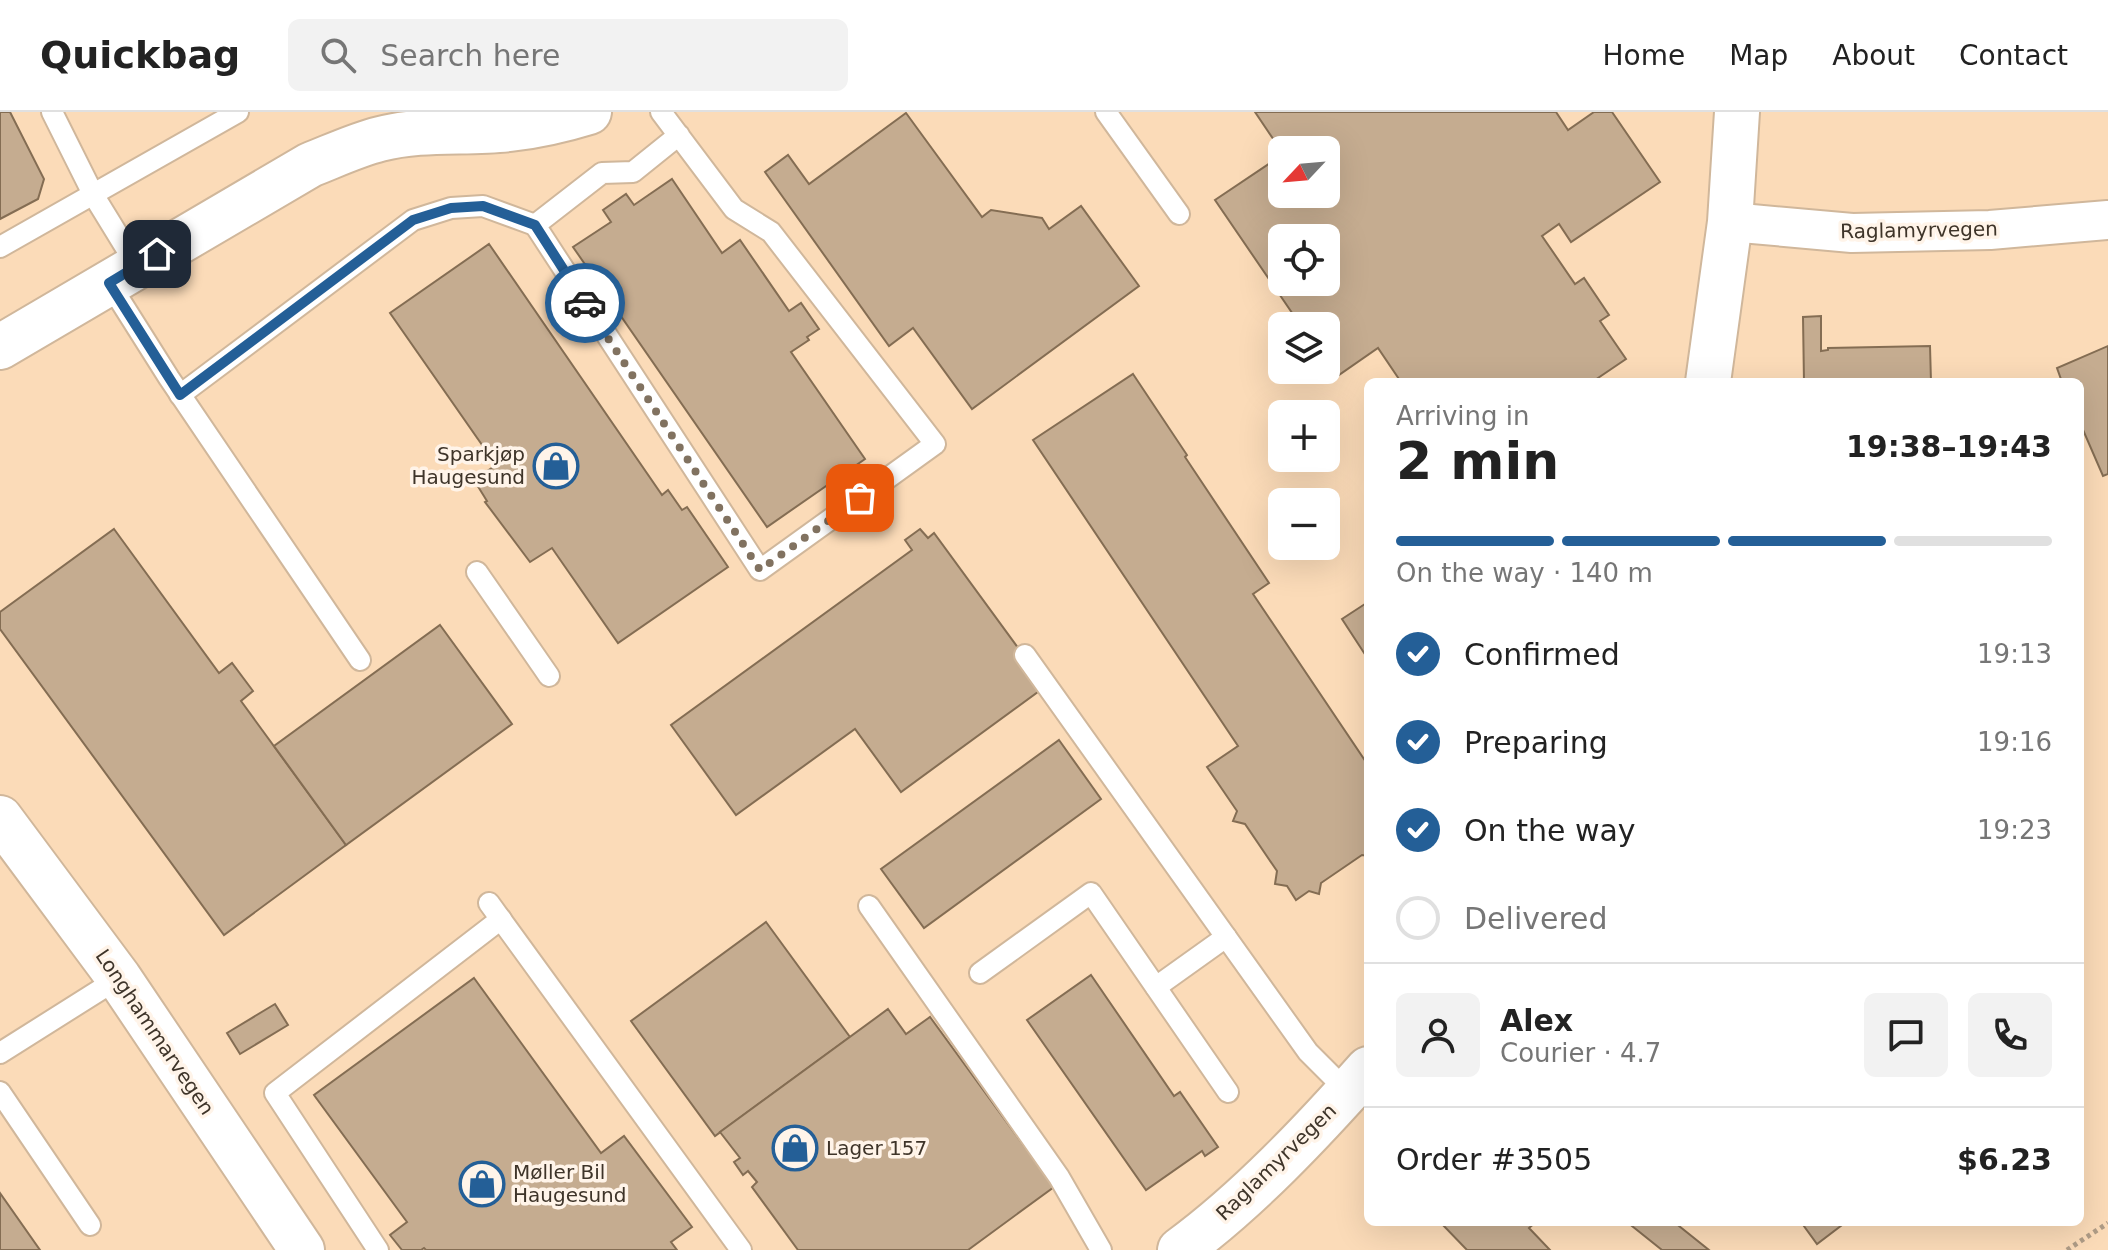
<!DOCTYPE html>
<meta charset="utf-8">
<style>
:root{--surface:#fff;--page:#f2f2f2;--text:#222;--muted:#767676;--line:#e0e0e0;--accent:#245f97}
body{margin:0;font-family:"DejaVu Sans",sans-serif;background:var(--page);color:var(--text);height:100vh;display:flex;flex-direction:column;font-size:30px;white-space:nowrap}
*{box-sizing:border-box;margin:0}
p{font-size:26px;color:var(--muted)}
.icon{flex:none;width:44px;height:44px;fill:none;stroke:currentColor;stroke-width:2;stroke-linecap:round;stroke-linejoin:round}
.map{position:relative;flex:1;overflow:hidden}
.panel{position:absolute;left:1364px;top:266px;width:720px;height:848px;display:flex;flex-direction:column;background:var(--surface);border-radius:12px;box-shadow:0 8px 32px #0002}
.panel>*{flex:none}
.needle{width:52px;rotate:244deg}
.fabs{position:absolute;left:1268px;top:24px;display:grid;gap:16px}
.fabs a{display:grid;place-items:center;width:72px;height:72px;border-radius:12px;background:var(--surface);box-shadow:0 8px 32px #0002;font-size:40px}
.pin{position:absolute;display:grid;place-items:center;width:68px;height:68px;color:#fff;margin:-34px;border-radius:16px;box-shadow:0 4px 12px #0006}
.courier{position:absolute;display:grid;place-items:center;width:80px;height:80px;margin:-40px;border:6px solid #245f97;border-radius:50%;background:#fff;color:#222;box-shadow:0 2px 10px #0007}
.summary em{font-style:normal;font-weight:700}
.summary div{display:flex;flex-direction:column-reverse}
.summary{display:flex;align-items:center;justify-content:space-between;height:136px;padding:0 32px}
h1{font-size:52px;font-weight:700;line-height:60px}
.bar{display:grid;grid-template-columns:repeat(4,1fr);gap:12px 8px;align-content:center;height:96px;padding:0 32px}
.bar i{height:10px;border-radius:6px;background:var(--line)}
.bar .active{background:var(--accent)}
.bar p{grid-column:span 4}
.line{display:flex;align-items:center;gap:20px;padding:0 32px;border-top:2px solid var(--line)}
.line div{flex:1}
.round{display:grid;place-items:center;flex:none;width:84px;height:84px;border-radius:12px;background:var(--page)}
ol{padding:0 32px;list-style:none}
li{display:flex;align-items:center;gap:24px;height:88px}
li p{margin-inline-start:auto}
li .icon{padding:8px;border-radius:50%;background:var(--accent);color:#fff;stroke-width:4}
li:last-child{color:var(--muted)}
li i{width:44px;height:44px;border:4px solid var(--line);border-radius:50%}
header{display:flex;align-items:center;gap:48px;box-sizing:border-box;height:112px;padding:0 40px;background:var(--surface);border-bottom:2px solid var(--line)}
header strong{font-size:38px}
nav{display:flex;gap:44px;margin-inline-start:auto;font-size:28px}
.search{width:560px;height:72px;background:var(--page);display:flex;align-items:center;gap:20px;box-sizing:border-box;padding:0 28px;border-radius:12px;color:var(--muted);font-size:30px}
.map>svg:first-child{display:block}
.built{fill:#fbdbb8;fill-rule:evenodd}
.building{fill:#c5ac90;stroke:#846d53;stroke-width:2;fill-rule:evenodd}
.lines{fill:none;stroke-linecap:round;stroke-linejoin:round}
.lane-casing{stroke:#d0b79b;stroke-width:24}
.street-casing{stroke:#d0b79b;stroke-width:42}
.secondary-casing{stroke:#d0b79b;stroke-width:48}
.path{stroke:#af9c86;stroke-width:5;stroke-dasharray:4 4;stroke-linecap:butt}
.lane{stroke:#fff;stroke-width:20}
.street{stroke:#fff;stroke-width:38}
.secondary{stroke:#fff;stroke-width:44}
.done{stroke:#817260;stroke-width:8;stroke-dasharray:0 14.4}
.route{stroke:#245f97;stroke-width:10}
.labels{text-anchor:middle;stroke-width:7;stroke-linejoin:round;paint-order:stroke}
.street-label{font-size:20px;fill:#3e3429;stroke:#fff4e9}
.poi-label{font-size:20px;fill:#3e3429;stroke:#fff4e9;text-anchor:start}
</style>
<header>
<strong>Quickbag</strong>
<div class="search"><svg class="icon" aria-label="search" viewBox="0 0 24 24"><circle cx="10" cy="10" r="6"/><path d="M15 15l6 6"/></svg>Search here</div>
<nav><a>Home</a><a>Map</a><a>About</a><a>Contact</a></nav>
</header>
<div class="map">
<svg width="2108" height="1138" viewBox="0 0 2108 1138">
<rect width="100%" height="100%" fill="#fee4c7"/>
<path class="built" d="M0 0H2108V1138H0ZM1282 38H1326V82H1282ZM1282 126H1326V170H1282ZM1282 214H1326V258H1282ZM1368 270H2080V1110H1368ZM1282 302H1326V346H1282ZM1282 390H1326V434H1282Z"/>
<g class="building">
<polygon points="0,0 10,0 44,67 38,87 0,107"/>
<path d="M1255 0H1556L1568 18 1594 0H1612L1660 70 1571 130 1559 112 1542 124 1575 172 1584 166 1609 203 1600 209 1626 247 1592 270H1401L1378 236 1336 265 1326 251V214H1301L1215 88 1282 43V82H1326V38L1282 40ZM1282 126H1326V170H1282Z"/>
<polygon points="906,1 982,105 991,98 1042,106 1049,117 1081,94 1139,174 972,297 913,216 889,234 765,60 788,43 809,72"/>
<polygon points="672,67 722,141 740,128 789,199 801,191 819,217 807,225 809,228 791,240 865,347 767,415 573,135 611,110 603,98 626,82 634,93"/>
<polygon points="489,132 662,383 668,378 682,398 687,395 728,455 618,531 552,436 530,450 485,390 487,389 474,368 496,353 390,201"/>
<polygon points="1821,204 1821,239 1828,238 1828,236 1930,234 1931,270 1804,270 1803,205"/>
<polygon points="2108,234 2108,362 2103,364 2080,311 2080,270 2062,270 2057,256"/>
<polygon points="1133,262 1187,343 1185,345 1269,471 1253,482 1368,653 1368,744 1362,743 1321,771 1319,782 1309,779 1296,788 1287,774 1275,772 1277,759 1245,712 1233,709 1237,699 1207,655 1238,634 1033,328"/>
<polygon points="114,417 219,561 232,551 253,579 241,589 346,733 224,823 0,517 0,500"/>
<polygon points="920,417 928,426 934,421 1046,574 901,680 855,617 736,703 671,613 912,438 905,428"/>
<polygon points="1368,490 1368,547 1342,507"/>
<polygon points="440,513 512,612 346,733 274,634"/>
<polygon points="1059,628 1101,687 924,816 881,757"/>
<polygon points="766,810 850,925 715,1024 631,909"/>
<polygon points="1091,863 1174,984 1180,980 1218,1035 1205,1044 1202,1039 1146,1078 1027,908"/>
<polygon points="474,866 601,1041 624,1024 692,1115 671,1130 677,1138 426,1138 424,1136 421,1138 402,1138 390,1123 407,1110 314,983"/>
<polygon points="275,892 288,913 240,942 227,921"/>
<polygon points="888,897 906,922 930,905 1054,1075 968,1138 798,1138 752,1075 757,1070 748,1059 743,1063 734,1050 740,1046 720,1020"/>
<polygon points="0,1081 40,1138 0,1138"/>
<polygon points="1440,1110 1536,1110 1529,1116 1550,1138 1467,1138"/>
<polygon points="1627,1110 1674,1110 1709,1138 1662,1138"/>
<polygon points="1801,1110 1846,1110 1817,1132"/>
</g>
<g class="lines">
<g class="lane-casing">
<g id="lane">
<polyline points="52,0 94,84 137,154"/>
<polyline points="661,0 734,97 771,120 935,332 760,458 535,113 602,61 633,60 679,23"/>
<polyline points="1106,0 1179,102"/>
<polyline points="0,135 238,0"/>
<polyline points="109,171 169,266 360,548"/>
<polyline points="180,283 413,108 451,96 483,94 535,113"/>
<polyline points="477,460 549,564"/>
<polyline points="1025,543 1308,940 1348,980"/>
<polyline points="489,791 741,1138"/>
<polyline points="869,794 1059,1065 1101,1138"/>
<polyline points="980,861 1091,781 1228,980"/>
<polyline points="1156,875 1226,825"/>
<polyline points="0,941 119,866"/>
<polyline points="0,980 90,1113"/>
<polyline points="378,1138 275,981 501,807"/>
</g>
</g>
<g class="street-casing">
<polyline id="street" points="1730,110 1852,121 1990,118 2108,108"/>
</g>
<g class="secondary-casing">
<g id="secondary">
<path d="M0 235 310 53C333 44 356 33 380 27 422 16 467 22 510 17 537 14 563 8 589 0"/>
<polyline points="1708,270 1730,110 1737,0"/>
<polyline points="0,706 119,866 302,1138"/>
<path d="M1180 1138C1248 1088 1312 1020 1368 957"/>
</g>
</g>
<polyline class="path" points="2067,1138 2108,1111"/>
<use href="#lane" class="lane"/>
<use href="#street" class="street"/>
<use href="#secondary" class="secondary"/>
</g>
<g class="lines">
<polyline class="done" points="585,191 760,458 860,386"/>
<polyline class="route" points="157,142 109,171 180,283 413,108 451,96 483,94 535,113 585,191"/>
</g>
<defs>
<g id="shop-ring" transform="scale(2.3)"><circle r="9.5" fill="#fff4e9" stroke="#245f97" stroke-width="1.5"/><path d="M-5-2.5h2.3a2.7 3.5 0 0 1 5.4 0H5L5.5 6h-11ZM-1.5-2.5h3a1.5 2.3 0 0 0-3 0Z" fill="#245f97"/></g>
</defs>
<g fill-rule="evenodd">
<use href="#shop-ring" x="556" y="354"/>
<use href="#shop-ring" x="795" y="1036"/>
<use href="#shop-ring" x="482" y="1072"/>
</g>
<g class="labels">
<g class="street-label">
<text transform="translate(1919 118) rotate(-1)" y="7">Raglamyrvegen</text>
<text transform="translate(155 920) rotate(56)" y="7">Longhammarvegen</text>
<text transform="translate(1276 1050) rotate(-44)" y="7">Raglamyrvegen</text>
</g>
<g class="poi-label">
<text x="525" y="349" text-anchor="end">Sparkjøp<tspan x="525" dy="23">Haugesund</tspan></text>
<text x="826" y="1043">Lager 157</text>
<text x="513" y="1067">Møller Bil<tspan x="513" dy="23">Haugesund</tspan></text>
</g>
</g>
</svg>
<div class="fabs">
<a><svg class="needle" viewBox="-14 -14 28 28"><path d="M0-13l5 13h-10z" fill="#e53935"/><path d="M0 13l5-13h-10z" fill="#767676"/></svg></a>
<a><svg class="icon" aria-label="locate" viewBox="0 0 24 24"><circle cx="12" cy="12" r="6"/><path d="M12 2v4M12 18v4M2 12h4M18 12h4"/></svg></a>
<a><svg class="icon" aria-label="layers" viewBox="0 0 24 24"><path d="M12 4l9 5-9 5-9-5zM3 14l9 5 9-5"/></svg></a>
<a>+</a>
<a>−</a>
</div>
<div class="pin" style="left:860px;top:386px;background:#ea580c"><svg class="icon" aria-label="bag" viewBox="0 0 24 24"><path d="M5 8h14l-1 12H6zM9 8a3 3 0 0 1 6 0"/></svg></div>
<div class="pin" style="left:157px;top:142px;background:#1f2937"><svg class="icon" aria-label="home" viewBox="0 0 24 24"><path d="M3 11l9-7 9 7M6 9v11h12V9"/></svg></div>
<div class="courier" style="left:585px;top:191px"><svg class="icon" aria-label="car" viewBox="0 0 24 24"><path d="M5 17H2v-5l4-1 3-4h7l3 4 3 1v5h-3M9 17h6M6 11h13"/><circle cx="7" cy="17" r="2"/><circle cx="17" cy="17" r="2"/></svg></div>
<section class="panel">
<div class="summary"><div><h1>2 min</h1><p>Arriving in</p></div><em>19:38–19:43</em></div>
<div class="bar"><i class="active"></i><i class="active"></i><i class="active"></i><i></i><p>On the way · 140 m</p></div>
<ol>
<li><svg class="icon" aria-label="check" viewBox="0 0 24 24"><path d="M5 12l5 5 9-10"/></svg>Confirmed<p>19:13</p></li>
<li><svg class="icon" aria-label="check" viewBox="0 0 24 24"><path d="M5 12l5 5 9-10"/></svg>Preparing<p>19:16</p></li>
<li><svg class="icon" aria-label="check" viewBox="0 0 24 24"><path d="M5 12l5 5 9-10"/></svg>On the way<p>19:23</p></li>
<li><i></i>Delivered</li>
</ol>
<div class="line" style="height:144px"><a class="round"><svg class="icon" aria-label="person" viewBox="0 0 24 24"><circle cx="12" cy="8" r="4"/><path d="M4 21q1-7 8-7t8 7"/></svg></a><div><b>Alex</b><p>Courier · 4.7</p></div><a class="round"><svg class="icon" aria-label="chat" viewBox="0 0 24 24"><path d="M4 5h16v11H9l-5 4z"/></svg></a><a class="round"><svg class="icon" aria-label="phone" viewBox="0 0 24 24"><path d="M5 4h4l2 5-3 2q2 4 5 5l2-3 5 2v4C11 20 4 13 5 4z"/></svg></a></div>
<div class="line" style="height:104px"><div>Order #3505</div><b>$6.23</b></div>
</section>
</div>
